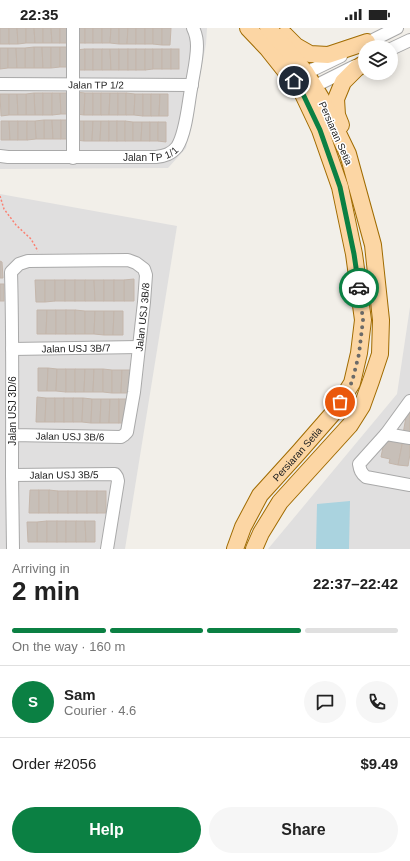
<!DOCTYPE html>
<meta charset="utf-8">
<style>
:root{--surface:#fff;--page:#f6f6f6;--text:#222;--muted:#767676;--line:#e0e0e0;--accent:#0b8043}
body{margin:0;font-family:Helvetica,sans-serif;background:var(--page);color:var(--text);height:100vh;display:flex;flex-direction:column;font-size:15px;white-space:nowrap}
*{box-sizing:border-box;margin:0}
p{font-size:13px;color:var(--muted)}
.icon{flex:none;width:22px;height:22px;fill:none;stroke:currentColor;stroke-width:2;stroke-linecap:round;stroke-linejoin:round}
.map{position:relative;height:521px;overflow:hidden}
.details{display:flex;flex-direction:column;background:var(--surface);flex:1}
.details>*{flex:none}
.tools{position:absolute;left:358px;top:12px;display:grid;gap:8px}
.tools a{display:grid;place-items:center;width:40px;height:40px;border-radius:50%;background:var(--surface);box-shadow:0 2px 10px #0003;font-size:20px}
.pin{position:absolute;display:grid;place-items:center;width:34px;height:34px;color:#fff;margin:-17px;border:2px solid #fff;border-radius:50%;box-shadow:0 1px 4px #0007}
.courier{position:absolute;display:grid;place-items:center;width:40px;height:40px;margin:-20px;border:3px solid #0b8043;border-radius:50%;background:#fff;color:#222;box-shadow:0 1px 5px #0007}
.overview em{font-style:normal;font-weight:700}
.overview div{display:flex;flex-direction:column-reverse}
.overview{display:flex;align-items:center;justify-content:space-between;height:68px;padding:0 12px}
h1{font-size:26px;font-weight:700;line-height:30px}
.bar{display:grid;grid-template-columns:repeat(4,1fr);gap:6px 4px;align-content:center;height:48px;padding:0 12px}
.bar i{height:5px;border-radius:3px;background:var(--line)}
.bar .active{background:var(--accent)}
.bar p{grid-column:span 4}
.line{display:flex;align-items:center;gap:10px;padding:0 12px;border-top:1px solid var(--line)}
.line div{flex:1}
.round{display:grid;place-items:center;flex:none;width:42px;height:42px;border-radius:21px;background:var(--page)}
.primary-button{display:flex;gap:8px;margin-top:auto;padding:8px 12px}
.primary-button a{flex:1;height:46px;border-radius:24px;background:var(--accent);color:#fff;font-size:16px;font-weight:700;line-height:46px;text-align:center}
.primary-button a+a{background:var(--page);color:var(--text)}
.status{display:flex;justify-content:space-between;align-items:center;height:28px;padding:0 20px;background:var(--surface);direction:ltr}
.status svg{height:11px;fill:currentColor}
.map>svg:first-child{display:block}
.residential{fill:#e0dfdf}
.water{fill:#aad3df}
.building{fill:#c7bfb8;stroke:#c4b6ab}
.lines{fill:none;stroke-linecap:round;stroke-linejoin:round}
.minor-casing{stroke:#a9a9a9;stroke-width:14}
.major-casing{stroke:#a06b00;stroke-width:18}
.path{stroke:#fa8072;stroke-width:1.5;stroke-dasharray:2 2;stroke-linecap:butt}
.minor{stroke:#fff;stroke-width:12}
.major{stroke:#fcd6a4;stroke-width:16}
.done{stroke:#6b6a68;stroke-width:4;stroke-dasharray:0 7.2}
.route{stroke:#0b8043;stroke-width:5}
.labels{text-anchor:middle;stroke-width:3;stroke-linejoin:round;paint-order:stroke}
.street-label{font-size:10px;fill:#222;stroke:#fff}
</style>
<div class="status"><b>22:35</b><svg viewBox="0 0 49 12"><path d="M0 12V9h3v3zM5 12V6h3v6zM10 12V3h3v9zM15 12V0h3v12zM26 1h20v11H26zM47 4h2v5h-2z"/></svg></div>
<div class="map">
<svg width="410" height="521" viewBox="0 0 410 521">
<rect width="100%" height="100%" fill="#f2efe9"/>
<g class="residential">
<polygon points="0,0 207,0 206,16 186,120 168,140 0,141"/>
<polygon points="0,166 177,198 125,521 0,521"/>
<polygon points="410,279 410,521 268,521 397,366"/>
</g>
<polygon class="water" points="350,473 349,521 316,521 317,476"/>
<g class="building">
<rect x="0" y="0" width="9" height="16"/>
<polygon points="9,0 17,0 18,16 9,16"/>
<polygon points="17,0 26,0 26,15 18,16"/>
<polygon points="26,0 34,0 35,15 26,15"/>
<polygon points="34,0 43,0 43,15 35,15"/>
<polygon points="43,0 51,0 52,15 43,15"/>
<polygon points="51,0 60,0 60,15 52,15"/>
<rect x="60" y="0" width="9" height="15"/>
<rect x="76" y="0" width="9" height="15"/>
<rect x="85" y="0" width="8" height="15"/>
<rect x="93" y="0" width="9" height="15"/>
<polygon points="102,0 111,0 110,15 102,15"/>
<polygon points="111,0 119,0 119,16 110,15"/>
<polygon points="119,0 128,0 127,16 119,16"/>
<polygon points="128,0 136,0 136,16 127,16"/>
<rect x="136" y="0" width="9" height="16"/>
<rect x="145" y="0" width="8" height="16"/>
<polygon points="153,0 162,0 162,17 153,16"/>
<polygon points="162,0 171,0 170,17 162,17"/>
<polygon points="34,19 42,19 43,40 34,40"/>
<polygon points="34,19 34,40 25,40 25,20"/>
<polygon points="42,19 51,19 51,40 43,40"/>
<polygon points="51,19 60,19 60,39 51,40"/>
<polygon points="60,19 68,19 69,39 60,39"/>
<polygon points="0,20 8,20 8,40 0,41"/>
<polygon points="8,20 16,20 17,40 8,40"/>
<polygon points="16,20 25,20 25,40 17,40"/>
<polygon points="85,21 85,42 76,42 76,22"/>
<rect x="85" y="21" width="8" height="21"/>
<rect x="93" y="21" width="9" height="21"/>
<polygon points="102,21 110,21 111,42 102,42"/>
<polygon points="110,21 119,21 119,42 111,42"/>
<rect x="119" y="21" width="9" height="21"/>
<rect x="128" y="21" width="8" height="21"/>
<rect x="136" y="21" width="9" height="21"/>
<polygon points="145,21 153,21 153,41 145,42"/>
<rect x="153" y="21" width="9" height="20"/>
<rect x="162" y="21" width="9" height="20"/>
<rect x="171" y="21" width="8" height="20"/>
<polygon points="76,64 85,65 84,87 76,86"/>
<polygon points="34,65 43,65 43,87 35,87"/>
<polygon points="34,65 35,87 26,87 26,66"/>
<rect x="43" y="65" width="9" height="22"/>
<polygon points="52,65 60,65 61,86 52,87"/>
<polygon points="60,65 69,65 69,86 61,86"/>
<polygon points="85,65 93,65 93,87 84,87"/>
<rect x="93" y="65" width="8" height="22"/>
<polygon points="101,65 110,65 109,87 101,87"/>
<polygon points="110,65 118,65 118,87 109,87"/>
<rect x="118" y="65" width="8" height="22"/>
<polygon points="126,65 135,66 134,87 126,87"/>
<polygon points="0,66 9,66 9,87 1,88"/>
<polygon points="9,66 17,66 18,87 9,87"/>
<polygon points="17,66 26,66 26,87 18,87"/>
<polygon points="135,66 143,66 143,88 134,87"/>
<rect x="143" y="66" width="8" height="22"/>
<polygon points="151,66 160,66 159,88 151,88"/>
<polygon points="160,66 168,66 168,88 159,88"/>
<polygon points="44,92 52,92 53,111 44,111"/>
<polygon points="44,92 44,111 36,111 35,93"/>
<polygon points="52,92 61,92 61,111 53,111"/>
<rect x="61" y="92" width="9" height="19"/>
<polygon points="1,93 9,93 10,112 1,112"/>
<polygon points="9,93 18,93 18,112 10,112"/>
<rect x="18" y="93" width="9" height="19"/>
<polygon points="27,93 35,93 36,111 27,112"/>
<polygon points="76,93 84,93 84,113 76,112"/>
<polygon points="84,93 93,93 92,113 84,113"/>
<polygon points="93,93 101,93 100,113 92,113"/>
<polygon points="101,93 109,93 109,113 100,113"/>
<rect x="109" y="93" width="8" height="20"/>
<rect x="117" y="93" width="8" height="20"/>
<polygon points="125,93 133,94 133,113 125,113"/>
<polygon points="133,94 142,94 141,113 133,113"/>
<polygon points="142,94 150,94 150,113 141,113"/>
<rect x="150" y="94" width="8" height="19"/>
<polygon points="158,94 166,94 166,114 158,113"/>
<polygon points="0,233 2,234 3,250 0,250"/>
<polygon points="134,251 134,273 124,273 124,252"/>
<polygon points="35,252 45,252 45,274 36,274"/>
<polygon points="45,252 55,252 55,273 45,274"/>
<rect x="55" y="252" width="10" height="21"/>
<rect x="65" y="252" width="10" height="21"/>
<rect x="75" y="252" width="10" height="21"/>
<polygon points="85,252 94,252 95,273 85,273"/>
<polygon points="94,252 104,252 104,273 95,273"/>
<rect x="104" y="252" width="10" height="21"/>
<rect x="114" y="252" width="10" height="21"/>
<rect x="0" y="256" width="4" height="17"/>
<polygon points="37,282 47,282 46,306 37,306"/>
<polygon points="47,282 56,282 56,306 46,306"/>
<rect x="56" y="282" width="10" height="24"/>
<rect x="66" y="282" width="9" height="24"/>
<polygon points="75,282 85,283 85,306 75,306"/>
<polygon points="85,283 95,283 94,306 85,306"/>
<polygon points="95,283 104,283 104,307 94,306"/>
<polygon points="104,283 114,283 113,307 104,307"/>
<polygon points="114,283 123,283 123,307 113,307"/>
<polygon points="38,340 48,340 47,363 38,363"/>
<polygon points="48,340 57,341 56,363 47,363"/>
<polygon points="57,341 66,341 66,364 56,363"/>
<rect x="66" y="341" width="9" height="23"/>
<polygon points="75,341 85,341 84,364 75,364"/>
<polygon points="85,341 94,341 93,364 84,364"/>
<polygon points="94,341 103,341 103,364 93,364"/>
<polygon points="103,341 112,342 112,365 103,364"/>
<polygon points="112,342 122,342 121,365 112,365"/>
<polygon points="122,342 131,342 130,365 121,365"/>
<polygon points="37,369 46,370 45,394 36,394"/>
<polygon points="46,370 55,370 55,394 45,394"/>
<rect x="55" y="370" width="9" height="24"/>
<rect x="64" y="370" width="9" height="24"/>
<polygon points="73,370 83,370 82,394 73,394"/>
<polygon points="83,370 92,371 91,395 82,394"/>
<polygon points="92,371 101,371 100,395 91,395"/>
<polygon points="101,371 110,371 109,395 100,395"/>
<polygon points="110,371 119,371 119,395 109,395"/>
<rect x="119" y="371" width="9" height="24"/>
<polygon points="407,383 410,384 410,408 403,406"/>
<polygon points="385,409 403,412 398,437 389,435 390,431 381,429"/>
<polygon points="403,412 410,413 410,426 408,438 398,437"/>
<polygon points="30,462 39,462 39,485 29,485"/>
<rect x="39" y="462" width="10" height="23"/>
<polygon points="49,462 58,463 58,485 49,485"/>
<rect x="58" y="463" width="10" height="22"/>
<rect x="68" y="463" width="9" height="22"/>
<rect x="77" y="463" width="10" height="22"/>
<rect x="87" y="463" width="10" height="22"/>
<rect x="97" y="463" width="9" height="22"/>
<polygon points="47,493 47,514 37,514 37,494"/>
<rect x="47" y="493" width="10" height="21"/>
<rect x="57" y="493" width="9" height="21"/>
<rect x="66" y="493" width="10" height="21"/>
<polygon points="76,493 85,493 86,514 76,514"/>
<polygon points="85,493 95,493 95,514 86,514"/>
<polygon points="27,494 37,494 37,514 28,514"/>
</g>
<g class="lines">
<g class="minor-casing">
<g id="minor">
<polyline points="73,0 73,130"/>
<polyline points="361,18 397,0"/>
<polyline points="391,21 410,12"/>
<polyline points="300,49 306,45 341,28"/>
<path id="s1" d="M0 56 192 57"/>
<polyline points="307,62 355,38"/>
<path id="s2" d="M0 128 8 129H156C165 128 171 126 177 119 186 105 188 77 191 61 193 47 197 32 197 18 197 12 196 6 193 0"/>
<path id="s3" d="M12 321 139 319"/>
<path d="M410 373 386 406 359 436C360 442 361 445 366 449L410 457"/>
<polyline points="386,406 410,410"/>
<path id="s4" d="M12 407 121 409 124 407 127 404 134 364 144 274 146 247 144 241 136 235 128 232 28 233 19 236 11 244C13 312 12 379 12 447L13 521"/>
<path id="s5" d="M12 447 115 446 117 449 118 453 107 521"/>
</g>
</g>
<g class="major-casing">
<g id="major">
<polyline points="285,7 296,18 310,26 328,27 367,14"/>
<polyline points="341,97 337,87 336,71 343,54 357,40 365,35"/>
<path id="s6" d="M235 521 243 499 260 467 299 424 334 384 352 355 359 325 363 292 354 226 340 159 320 102 302 64 267 20 248 0"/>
<polyline points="254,521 261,505 280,474 350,397 362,378 371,353 380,326 381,292 373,217 348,126 321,70 306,45 287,21 268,0"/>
</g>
</g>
<polyline class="path" points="0,168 4,181 16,197 31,211 38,223"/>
<use href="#minor" class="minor"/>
<use href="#major" class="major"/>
</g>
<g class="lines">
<polyline class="done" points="340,374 352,354 359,326 363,292 359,260"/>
<polyline class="route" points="294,53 302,64 320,102 340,159 354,226 359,260"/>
</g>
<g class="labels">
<g class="street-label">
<text dy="4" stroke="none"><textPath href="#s1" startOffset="96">Jalan TP 1/2</textPath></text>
<text transform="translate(336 105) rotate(66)" y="4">Persiaran Setia</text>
<text dy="4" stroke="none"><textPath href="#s2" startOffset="151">Jalan TP 1/1</textPath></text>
<text dy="4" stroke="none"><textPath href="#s4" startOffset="233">Jalan USJ 3B/8</textPath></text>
<text dy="4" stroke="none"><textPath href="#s3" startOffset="64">Jalan USJ 3B/7</textPath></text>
<text transform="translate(12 383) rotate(-90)" y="4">Jalan USJ 3D/6</text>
<text dy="4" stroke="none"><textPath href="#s4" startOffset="58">Jalan USJ 3B/6</textPath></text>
<text dy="4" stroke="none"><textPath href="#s6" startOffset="115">Persiaran Setia</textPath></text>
<text dy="4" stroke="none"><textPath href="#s5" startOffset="52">Jalan USJ 3B/5</textPath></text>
</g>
</g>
</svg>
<div class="tools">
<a><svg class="icon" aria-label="layers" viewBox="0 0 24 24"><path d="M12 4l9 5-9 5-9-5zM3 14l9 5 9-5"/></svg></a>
</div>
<div class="pin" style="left:340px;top:374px;background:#ea580c"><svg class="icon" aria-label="bag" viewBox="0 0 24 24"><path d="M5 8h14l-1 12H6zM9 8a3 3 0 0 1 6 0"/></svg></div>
<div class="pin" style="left:294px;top:53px;background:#1f2937"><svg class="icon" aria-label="home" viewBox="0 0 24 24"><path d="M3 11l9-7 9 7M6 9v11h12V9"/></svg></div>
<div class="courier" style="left:359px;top:260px"><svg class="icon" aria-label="car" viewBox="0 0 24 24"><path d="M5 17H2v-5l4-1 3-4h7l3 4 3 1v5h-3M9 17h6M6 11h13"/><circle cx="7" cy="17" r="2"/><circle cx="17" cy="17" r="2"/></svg></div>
</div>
<section class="details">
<div class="overview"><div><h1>2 min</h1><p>Arriving in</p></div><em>22:37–22:42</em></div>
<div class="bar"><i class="active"></i><i class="active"></i><i class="active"></i><i></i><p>On the way · 160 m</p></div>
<div class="line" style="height:72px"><b class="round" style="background:var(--accent);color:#fff">S</b><div><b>Sam</b><p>Courier · 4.6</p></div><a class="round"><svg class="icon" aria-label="chat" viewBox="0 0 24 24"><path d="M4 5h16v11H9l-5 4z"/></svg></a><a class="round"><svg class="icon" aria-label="phone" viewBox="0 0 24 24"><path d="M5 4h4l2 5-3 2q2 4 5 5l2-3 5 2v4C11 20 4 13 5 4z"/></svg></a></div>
<div class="line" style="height:52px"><div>Order #2056</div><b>$9.49</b></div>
<div class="primary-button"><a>Help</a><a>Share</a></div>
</section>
